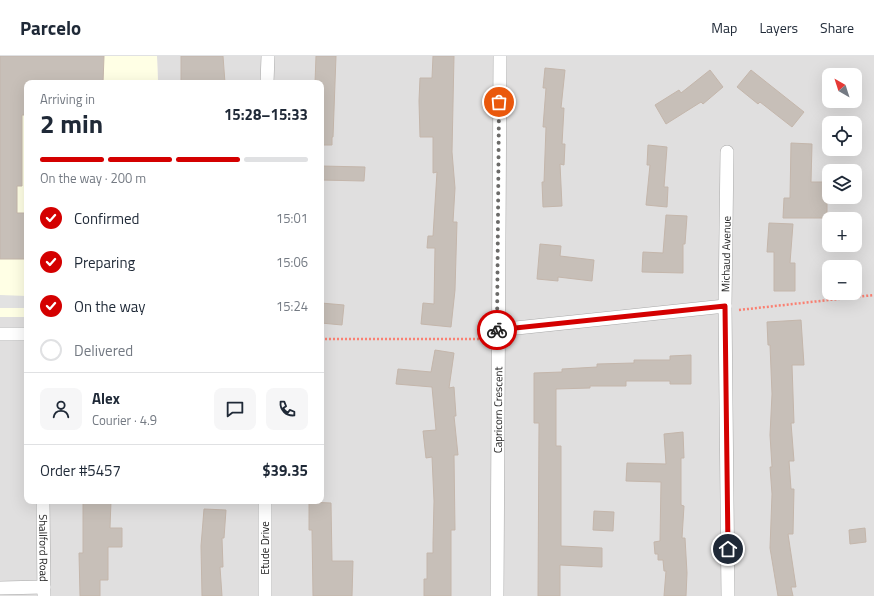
<!DOCTYPE html>
<meta charset="utf-8">
<style>
:root{--surface:#fff;--page:#f6f6f7;--text:#1f2937;--muted:#747a83;--line:#e0e1e3;--accent:#d40000}
body{margin:0;font-family:"Titillium Web",sans-serif;background:var(--page);color:var(--text);height:100vh;display:flex;flex-direction:column;font-size:15px;white-space:nowrap}
*{box-sizing:border-box;margin:0}
p{font-size:13px;color:var(--muted)}
.icon{flex:none;width:22px;height:22px;fill:none;stroke:currentColor;stroke-width:2;stroke-linecap:round;stroke-linejoin:round}
.map{position:relative;flex:1;overflow:hidden}
.sheet{position:absolute;left:24px;top:24px;width:300px;height:424px;display:flex;flex-direction:column;background:var(--surface);border-radius:8px;box-shadow:0 4px 16px #0002}
.sheet>*{flex:none}
.needle{width:26px;rotate:321deg}
.buttons{position:absolute;left:822px;top:12px;display:grid;gap:8px}
.buttons a{display:grid;place-items:center;width:40px;height:40px;border-radius:8px;background:var(--surface);box-shadow:0 4px 16px #0002;font-size:20px}
.pin{position:absolute;display:grid;place-items:center;width:34px;height:34px;color:#fff;margin:-17px;border:2px solid #fff;border-radius:50%;box-shadow:0 1px 4px #0007}
.courier{position:absolute;display:grid;place-items:center;width:40px;height:40px;margin:-20px;border:3px solid #d40000;border-radius:50%;background:#fff;color:#222;box-shadow:0 1px 5px #0007}
.head em{font-style:normal;font-weight:700}
.head div{display:flex;flex-direction:column-reverse}
.head{display:flex;align-items:center;justify-content:space-between;height:68px;padding:0 16px}
h1{font-size:26px;font-weight:700;line-height:30px}
.bar{display:grid;grid-template-columns:repeat(4,1fr);gap:6px 4px;align-content:center;height:48px;padding:0 16px}
.bar i{height:5px;border-radius:3px;background:var(--line)}
.bar .on{background:var(--accent)}
.bar p{grid-column:span 4}
.line{display:flex;align-items:center;gap:10px;padding:0 16px;border-top:1px solid var(--line)}
.line div{flex:1}
.round{display:grid;place-items:center;flex:none;width:42px;height:42px;border-radius:8px;background:var(--page)}
ol{padding:0 16px;list-style:none}
li{display:flex;align-items:center;gap:12px;height:44px}
li p{margin-inline-start:auto}
li .icon{padding:4px;border-radius:50%;background:var(--accent);color:#fff;stroke-width:4}
li:last-child{color:var(--muted)}
li i{width:22px;height:22px;border:2px solid var(--line);border-radius:50%}
header{display:flex;align-items:center;gap:24px;box-sizing:border-box;height:56px;padding:0 20px;background:var(--surface);border-bottom:1px solid var(--line)}
header strong{font-size:19px}
nav{display:flex;gap:22px;margin-inline-start:auto;font-size:14px}
.map>svg:first-child{display:block}
.residential{fill:#e0dfdf;fill-rule:evenodd}
.education{fill:#ffffe5}
.parking{fill:#e2e2e2}
.building{fill:#c7bfb8;stroke:#c4b6ab}
.lines{fill:none;stroke-linecap:round;stroke-linejoin:round}
.street-casing{stroke:#a9a9a9;stroke-width:14}
.path{stroke:#fa8072;stroke-width:2.5;stroke-dasharray:2 2;stroke-linecap:butt}
.street{stroke:#fff;stroke-width:13}
.done{stroke:#6b6a68;stroke-width:4;stroke-dasharray:0 7.2}
.route{stroke:#d40000;stroke-width:5}
.labels{text-anchor:middle;stroke-width:3;stroke-linejoin:round;paint-order:stroke}
.street-label{font-size:11px;fill:#222;stroke:#fff}
</style>
<header>
<strong>Parcelo</strong>
<nav><a>Map</a><a>Layers</a><a>Share</a></nav>
</header>
<div class="map">
<svg width="874" height="540" viewBox="0 0 874 540">
<rect width="100%" height="100%" fill="#f2efe9"/>
<path class="residential" d="M157 0H874V540H0V261H27V445H321V27H158ZM829 19H855V45H829ZM829 67H855V93H829ZM829 115H855V141H829ZM829 163H855V189H829ZM829 211H855V237H829Z"/>
<polygon class="education" points="0,0 157,0 158,27 27,27 27,261 0,261"/>
<polygon class="parking" points="0,239 27,240 27,252 0,252"/>
<g class="building">
<polygon points="0,0 104,0 103,27 27,27 27,59 22,59 22,130 17,130 17,157 27,157 27,203 0,203"/>
<polygon points="181,0 223,0 225,27 181,27"/>
<polygon points="316,0 336,0 333,81 332,81 332,89 321,89 321,27 315,27"/>
<polygon points="433,0 454,0 452,96 455,132 453,166 457,166 455,234 451,271 421,268 423,247 434,248 435,192 427,192 428,180 433,180 437,116 433,117 433,81 420,81 419,45 420,22 432,22"/>
<polygon points="545,12 565,14 561,52 564,52 562,88 565,88 564,109 560,108 562,150 543,151 542,126 544,126 546,71 543,71 546,32 543,32"/>
<polygon points="710,14 723,31 703,48 701,46 666,68 655,49 679,34 681,37"/>
<polygon points="751,14 804,56 792,71 760,46 758,48 737,31"/>
<polygon points="791,87 812,88 811,126 827,126 827,162 783,162 784,142 790,142"/>
<polygon points="648,89 667,91 664,131 668,131 667,151 646,149 650,109 647,109"/>
<polygon points="321,110 365,111 364,125 321,124"/>
<polygon points="666,159 687,160 685,188 683,188 683,217 642,216 643,196 663,197"/>
<polygon points="769,167 793,168 790,207 795,207 795,235 774,235 774,196 767,196"/>
<polygon points="540,188 561,190 560,200 594,204 592,225 558,221 558,225 537,223"/>
<polygon points="321,247 344,249 342,269 321,267"/>
<polygon points="801,264 804,309 792,309 794,367 791,367 794,405 789,405 791,433 794,433 793,478 788,478 796,531 791,531 793,540 778,540 770,492 772,438 770,411 772,411 770,379 772,338 770,289 768,289 767,266"/>
<polygon points="435,294 454,297 449,332 454,331 456,360 454,360 458,399 454,399 455,474 451,474 451,540 424,540 424,523 427,523 427,497 433,497 433,487 434,445 432,401 426,402 423,375 436,374 432,331 396,328 398,313 431,316"/>
<polygon points="691,299 691,328 670,328 670,325 626,325 626,330 590,330 590,332 556,333 556,390 561,390 561,490 602,492 602,511 560,509 560,540 538,540 539,367 534,367 534,317 562,316 562,313 597,311 597,308 634,307 634,304 670,304 670,300"/>
<polygon points="683,376 684,402 681,402 681,449 684,450 682,482 685,482 687,517 686,540 664,540 666,515 664,515 663,504 658,504 658,498 655,498 654,486 660,485 661,426 626,425 627,407 666,408 664,378"/>
<polygon points="83,445 111,445 110,472 122,472 122,491 108,491 108,524 100,524 100,540 80,540 79,497 83,497"/>
<polygon points="309,446 331,447 332,505 353,505 352,540 313,540 312,474 309,474"/>
<polygon points="204,453 226,454 224,482 222,482 223,511 220,511 222,540 202,540 201,490"/>
<polygon points="594,455 614,456 613,475 593,474"/>
<polygon points="865,472 866,486 850,488 849,474"/>
</g>
<g class="lines">
<g class="street-casing">
<g id="street">
<polyline points="267,27 268,0"/>
<polyline points="727,96 725,250 728,540"/>
<polyline points="497,274 725,250"/>
<polyline points="0,278 27,278"/>
<path id="s1" d="M43 445 44 540"/>
<polyline points="265,445 265,540"/>
<polyline points="0,532 44,531"/>
<path id="s2" d="M497 540 500 0"/>
</g>
</g>
<g class="path">
<polyline points="739,254 874,239"/>
<polyline points="321,283 484,283"/>
</g>
<use href="#street" class="street"/>
</g>
<g class="lines">
<polyline class="done" points="497,274 499,46"/>
<polyline class="route" points="497,274 725,250 728,493"/>
</g>
<g class="labels">
<g class="street-label">
<text transform="translate(726 198) rotate(-89)" y="4">Michaud Avenue</text>
<text dy="4" stroke="none"><textPath href="#s2" startOffset="186">Capricorn Crescent</textPath></text>
<text dy="4" stroke="none"><textPath href="#s1" startOffset="47">Shallford Road</textPath></text>
<text transform="translate(265 492) rotate(-90)" y="4">Etude Drive</text>
</g>
</g>
</svg>
<div class="buttons">
<a><svg class="needle" viewBox="-14 -14 28 28"><path d="M0-13l5 13h-10z" fill="#e53935"/><path d="M0 13l5-13h-10z" fill="#747a83"/></svg></a>
<a><svg class="icon" aria-label="locate" viewBox="0 0 24 24"><circle cx="12" cy="12" r="6"/><path d="M12 2v4M12 18v4M2 12h4M18 12h4"/></svg></a>
<a><svg class="icon" aria-label="layers" viewBox="0 0 24 24"><path d="M12 4l9 5-9 5-9-5zM3 14l9 5 9-5"/></svg></a>
<a>+</a>
<a>−</a>
</div>
<div class="pin" style="left:499px;top:46px;background:#ea580c"><svg class="icon" aria-label="bag" viewBox="0 0 24 24"><path d="M5 8h14l-1 12H6zM9 8a3 3 0 0 1 6 0"/></svg></div>
<div class="pin" style="left:728px;top:493px;background:#1f2937"><svg class="icon" aria-label="home" viewBox="0 0 24 24"><path d="M3 11l9-7 9 7M6 9v11h12V9"/></svg></div>
<div class="courier" style="left:497px;top:274px"><svg class="icon" aria-label="bike" viewBox="0 0 24 24"><circle cx="6" cy="16" r="4"/><circle cx="18" cy="16" r="4"/><path d="M6 16l4-8h5l3 8M10 8l3 8H6M13 5h3"/></svg></div>
<section class="sheet">
<div class="head"><div><h1>2 min</h1><p>Arriving in</p></div><em>15:28–15:33</em></div>
<div class="bar"><i class="on"></i><i class="on"></i><i class="on"></i><i></i><p>On the way · 200 m</p></div>
<ol>
<li><svg class="icon" aria-label="check" viewBox="0 0 24 24"><path d="M5 12l5 5 9-10"/></svg>Confirmed<p>15:01</p></li>
<li><svg class="icon" aria-label="check" viewBox="0 0 24 24"><path d="M5 12l5 5 9-10"/></svg>Preparing<p>15:06</p></li>
<li><svg class="icon" aria-label="check" viewBox="0 0 24 24"><path d="M5 12l5 5 9-10"/></svg>On the way<p>15:24</p></li>
<li><i></i>Delivered</li>
</ol>
<div class="line" style="height:72px"><a class="round"><svg class="icon" aria-label="person" viewBox="0 0 24 24"><circle cx="12" cy="8" r="4"/><path d="M4 21q1-7 8-7t8 7"/></svg></a><div><b>Alex</b><p>Courier · 4.9</p></div><a class="round"><svg class="icon" aria-label="chat" viewBox="0 0 24 24"><path d="M4 5h16v11H9l-5 4z"/></svg></a><a class="round"><svg class="icon" aria-label="phone" viewBox="0 0 24 24"><path d="M5 4h4l2 5-3 2q2 4 5 5l2-3 5 2v4C11 20 4 13 5 4z"/></svg></a></div>
<div class="line" style="height:52px"><div>Order #5457</div><b>$39.35</b></div>
</section>
</div>
